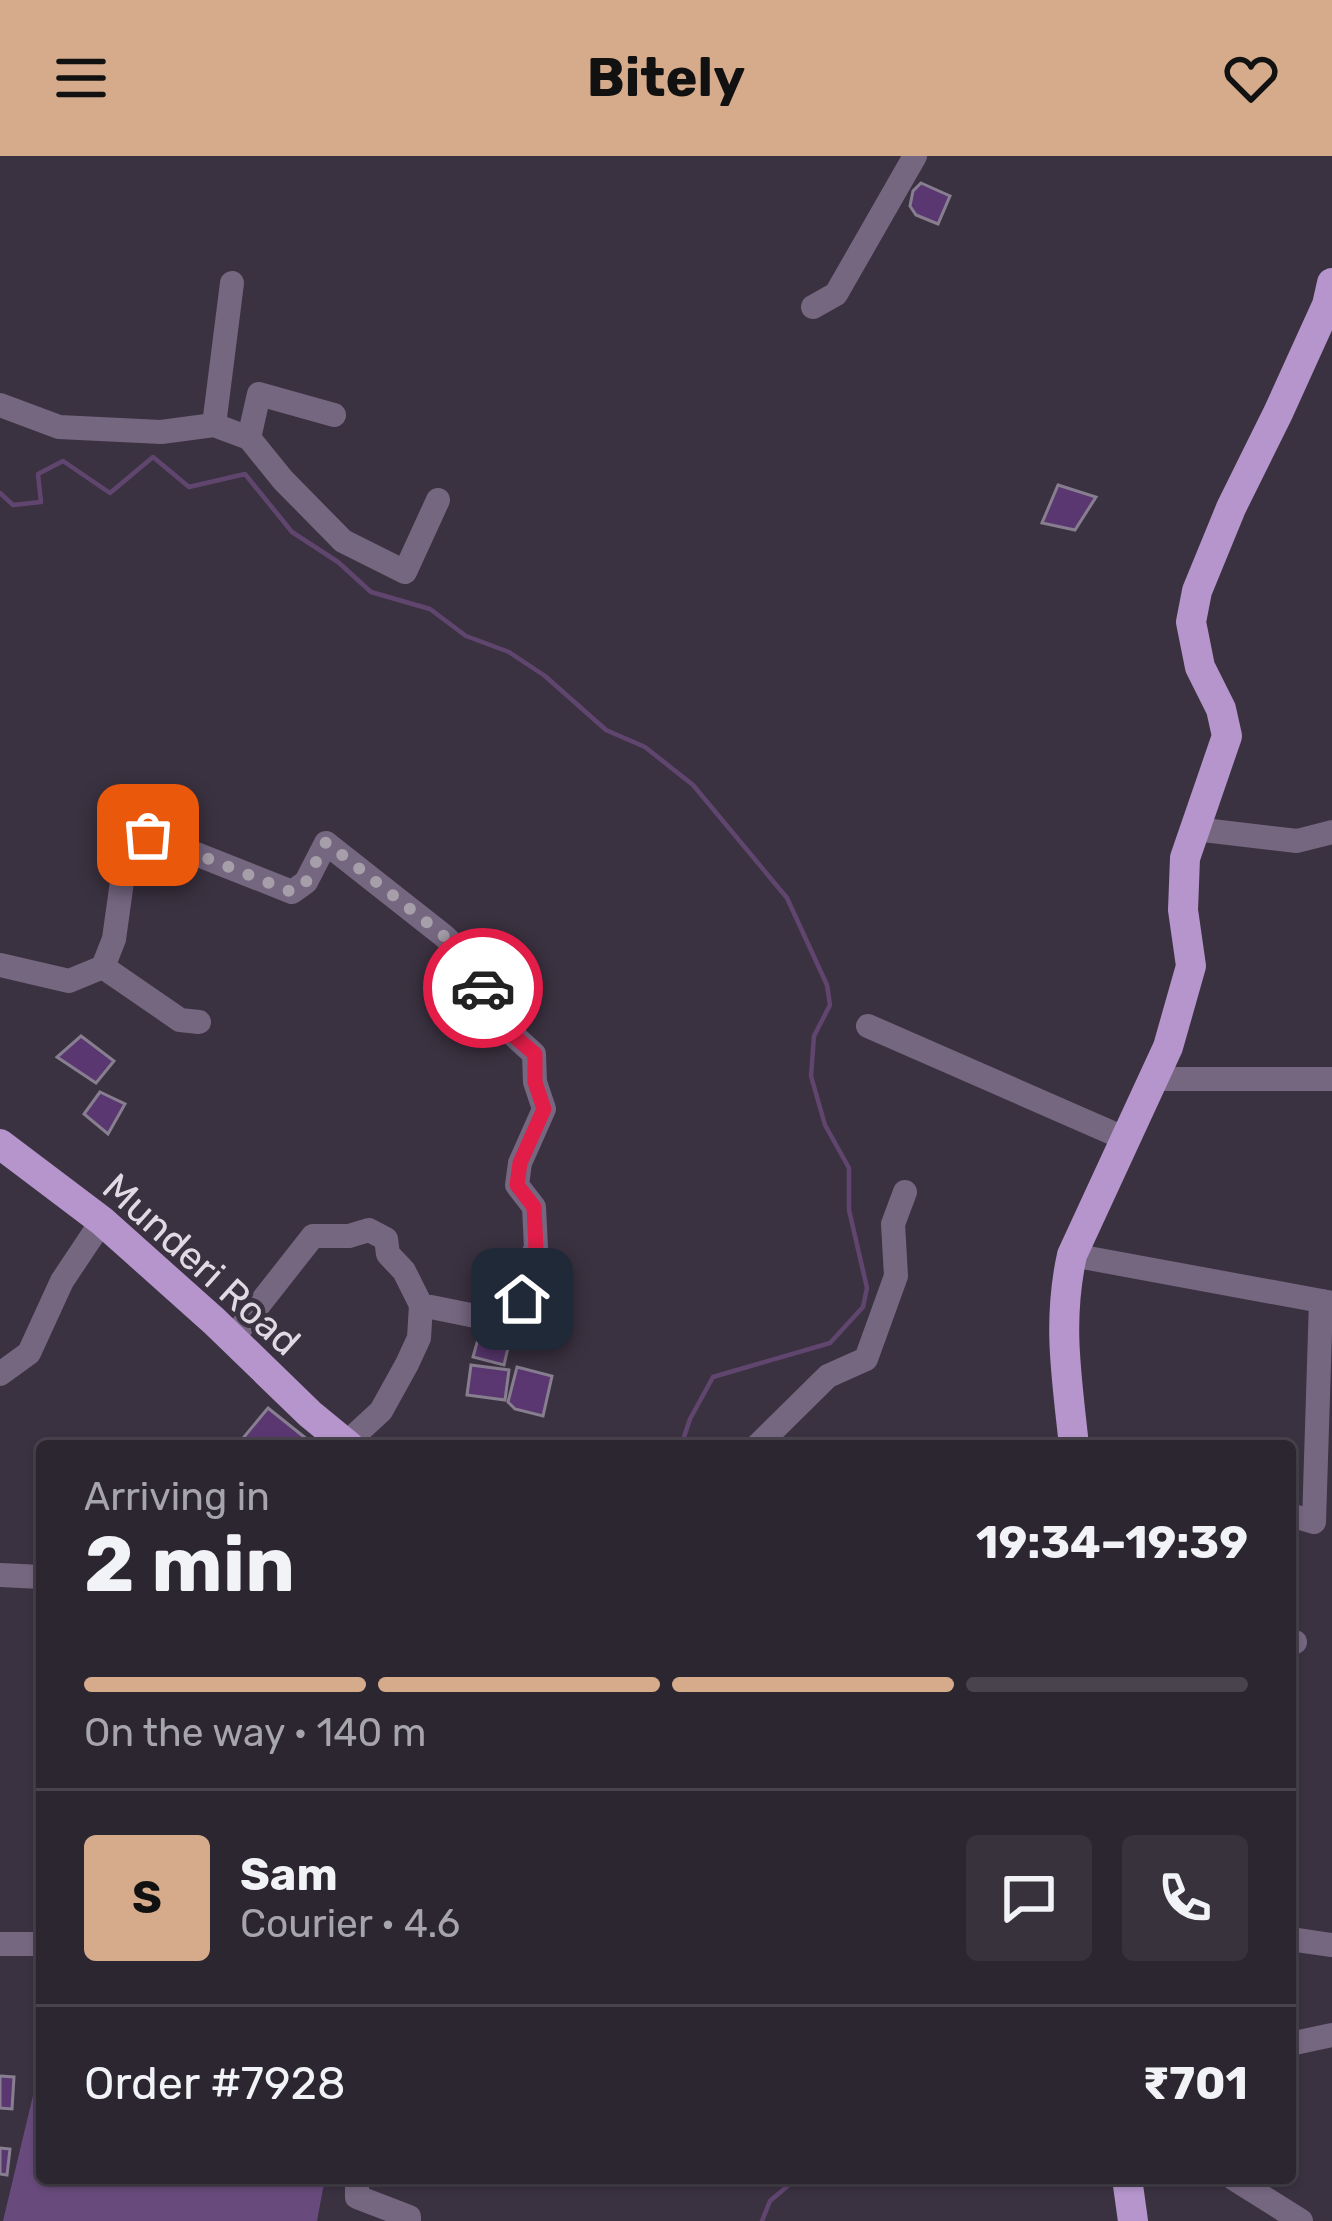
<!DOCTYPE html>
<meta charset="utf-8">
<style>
:root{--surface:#2c2631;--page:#38323d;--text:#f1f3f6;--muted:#a6a5ab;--line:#48434d;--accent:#d6ab8b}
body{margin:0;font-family:Rubik,sans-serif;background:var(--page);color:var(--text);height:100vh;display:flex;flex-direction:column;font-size:45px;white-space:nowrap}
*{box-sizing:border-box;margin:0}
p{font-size:39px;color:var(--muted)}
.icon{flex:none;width:66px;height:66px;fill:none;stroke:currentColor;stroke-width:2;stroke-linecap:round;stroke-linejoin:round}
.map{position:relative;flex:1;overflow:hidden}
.drawer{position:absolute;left:36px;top:1284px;width:1260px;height:744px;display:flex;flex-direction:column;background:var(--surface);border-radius:12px;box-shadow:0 3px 9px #0004,0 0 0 3px var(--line)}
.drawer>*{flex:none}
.pin{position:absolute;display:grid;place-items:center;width:102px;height:102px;color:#fff;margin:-51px;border-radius:24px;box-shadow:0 6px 18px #0006}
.courier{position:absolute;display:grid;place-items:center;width:120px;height:120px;margin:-60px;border:9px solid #e11d48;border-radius:50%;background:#fff;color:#222;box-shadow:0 3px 15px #0007}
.overview em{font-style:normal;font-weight:700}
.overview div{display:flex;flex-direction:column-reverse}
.overview{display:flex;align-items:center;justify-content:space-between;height:204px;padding:0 48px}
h1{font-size:78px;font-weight:700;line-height:90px}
.bar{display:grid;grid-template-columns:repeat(4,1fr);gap:18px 12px;align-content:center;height:144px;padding:0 48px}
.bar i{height:15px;border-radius:9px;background:var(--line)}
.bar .current{background:var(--accent)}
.bar p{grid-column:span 4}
.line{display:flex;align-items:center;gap:30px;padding:0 48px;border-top:3px solid var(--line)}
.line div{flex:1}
.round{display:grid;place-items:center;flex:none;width:126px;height:126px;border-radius:12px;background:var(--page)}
header{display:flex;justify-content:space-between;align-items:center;height:156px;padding:0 48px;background:var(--accent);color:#111;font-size:54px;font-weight:700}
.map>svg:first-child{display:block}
.green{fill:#684b7c}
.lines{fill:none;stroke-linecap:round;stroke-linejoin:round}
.stream{stroke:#60466f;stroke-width:4.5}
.building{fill:#5a3770;stroke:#877e8f;stroke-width:3}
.minor{stroke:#766781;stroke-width:24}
.major{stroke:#b595cc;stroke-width:30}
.done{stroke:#a69faa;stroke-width:12;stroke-dasharray:0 21.6}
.route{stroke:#e11d48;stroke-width:15}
.labels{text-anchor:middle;stroke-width:9;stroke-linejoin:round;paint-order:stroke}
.street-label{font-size:39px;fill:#dfdae3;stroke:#3b3241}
</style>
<header><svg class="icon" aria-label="menu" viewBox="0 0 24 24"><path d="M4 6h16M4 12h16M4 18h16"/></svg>Bitely<svg class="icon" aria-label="heart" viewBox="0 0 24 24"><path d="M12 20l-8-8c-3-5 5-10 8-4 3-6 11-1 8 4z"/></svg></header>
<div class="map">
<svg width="1332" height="2065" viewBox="0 0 1332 2065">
<rect width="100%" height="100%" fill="#3b3241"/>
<polygon class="green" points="42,1902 42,2022 325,2022 317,2065 3,2065"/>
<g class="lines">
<g class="stream">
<polyline points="0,337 13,349 41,346 38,318 63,305 110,337 153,301 189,331 245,318 292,376 338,406 371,436 430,453 466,480 509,496 545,520 606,574 645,591 693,629 787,742 827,829 830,849 814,880 811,920 825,969 849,1012 849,1054 867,1132 863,1151 830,1187 713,1221 690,1263 681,1290"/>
<polyline points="762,2065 770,2045 797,2022"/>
</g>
</g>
<g class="building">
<polygon points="921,27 950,40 938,68 916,59 910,50 913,35"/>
<polygon points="1058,329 1096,341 1075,374 1042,367"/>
<polygon points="81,880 114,905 96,927 57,901"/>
<polygon points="100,936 125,948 108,978 84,958"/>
<polygon points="486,1101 513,1106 510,1139 477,1134"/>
<polygon points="480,1176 510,1183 504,1209 473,1201"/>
<polygon points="471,1209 509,1214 505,1244 467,1239"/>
<polygon points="517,1211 552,1220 543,1260 515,1253 508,1246"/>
<polygon points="268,1252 313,1288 312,1290 243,1290 239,1287"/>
<polygon points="0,1920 14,1921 12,1953 0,1952"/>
<polygon points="0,1992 10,1993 7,2019 0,2018"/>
</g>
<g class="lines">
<g class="minor">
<polyline points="813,151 836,138 915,0"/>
<polyline points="0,249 59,271 161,276 214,269 249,282 283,324 343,385 405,416 438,344"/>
<polyline points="214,269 232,127"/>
<polyline points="249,282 259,238 334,259"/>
<polyline points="1195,673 1297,685 1332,676"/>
<polyline points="0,809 69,825 103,811 114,783 126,697 148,679 292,736 306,726 326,687 444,780 467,802 490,847 509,875 534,898 535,926 544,953 520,1007 517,1029 534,1051 536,1092 524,1116 526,1125 522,1143 510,1167 421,1149 404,1115 388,1098 386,1083 369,1074 349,1080 313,1080 232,1183"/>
<polyline points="103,811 180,864 199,866"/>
<polyline points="868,870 1126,983"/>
<polyline points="1155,923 1332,923"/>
<polyline points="1072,1099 1332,1147"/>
<polyline points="0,1218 29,1197 62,1125 102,1065"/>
<polyline points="343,1290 381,1255 407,1208 419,1182 421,1149"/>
<polyline points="757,1290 828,1220 866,1203 896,1120 893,1068 905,1036"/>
<polyline points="1290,1359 1314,1366 1321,1145"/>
<polyline points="0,1419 42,1421"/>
<polyline points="1290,1486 1295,1486"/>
<polyline points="1290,1783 1332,1789"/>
<polyline points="0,1788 42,1788"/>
<polyline points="1290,1888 1332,1879"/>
<polyline points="357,2022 357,2041 409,2061 409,2065"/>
<polyline points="1233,2022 1301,2065"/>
</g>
<g class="major">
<polyline points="0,988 102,1065 214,1165 310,1258 349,1290"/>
<path d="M1074 1290C1067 1222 1057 1167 1072 1099L1168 891 1191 810 1183 754 1185 702 1227 580 1221 553 1200 511 1191 466 1197 435 1231 352 1278 257 1327 149 1332 127"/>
<polyline points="1127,2022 1133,2065"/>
</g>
</g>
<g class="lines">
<polyline class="done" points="148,679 292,736 306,726 326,686 444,780 467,802 483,832"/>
<polyline class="route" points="483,832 508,875 535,898 535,926 544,953 520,1007 517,1029 534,1051 536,1092 524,1116 526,1125 522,1143"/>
</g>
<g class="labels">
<g class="street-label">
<text transform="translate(202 1108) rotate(42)" y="14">Munderi Road</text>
</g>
</g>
</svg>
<div class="pin" style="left:148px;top:679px;background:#ea580c"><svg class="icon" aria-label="bag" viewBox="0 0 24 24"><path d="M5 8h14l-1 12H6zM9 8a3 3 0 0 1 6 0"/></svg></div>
<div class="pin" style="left:522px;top:1143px;background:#1f2937"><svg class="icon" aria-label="home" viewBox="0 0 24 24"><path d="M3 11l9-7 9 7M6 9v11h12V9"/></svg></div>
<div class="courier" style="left:483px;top:832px"><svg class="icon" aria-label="car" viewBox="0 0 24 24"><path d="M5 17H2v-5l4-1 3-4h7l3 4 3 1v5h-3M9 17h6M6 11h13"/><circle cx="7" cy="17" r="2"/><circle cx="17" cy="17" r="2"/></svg></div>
<section class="drawer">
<div class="overview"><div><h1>2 min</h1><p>Arriving in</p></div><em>19:34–19:39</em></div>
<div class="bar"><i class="current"></i><i class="current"></i><i class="current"></i><i></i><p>On the way · 140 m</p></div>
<div class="line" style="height:216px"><b class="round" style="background:var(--accent);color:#111">S</b><div><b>Sam</b><p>Courier · 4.6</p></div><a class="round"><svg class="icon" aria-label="chat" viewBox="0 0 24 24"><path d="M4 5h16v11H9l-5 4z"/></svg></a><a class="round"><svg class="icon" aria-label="phone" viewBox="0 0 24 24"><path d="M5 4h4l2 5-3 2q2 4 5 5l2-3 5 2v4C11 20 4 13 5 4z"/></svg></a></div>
<div class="line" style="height:156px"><div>Order #7928</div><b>₹701</b></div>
</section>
</div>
